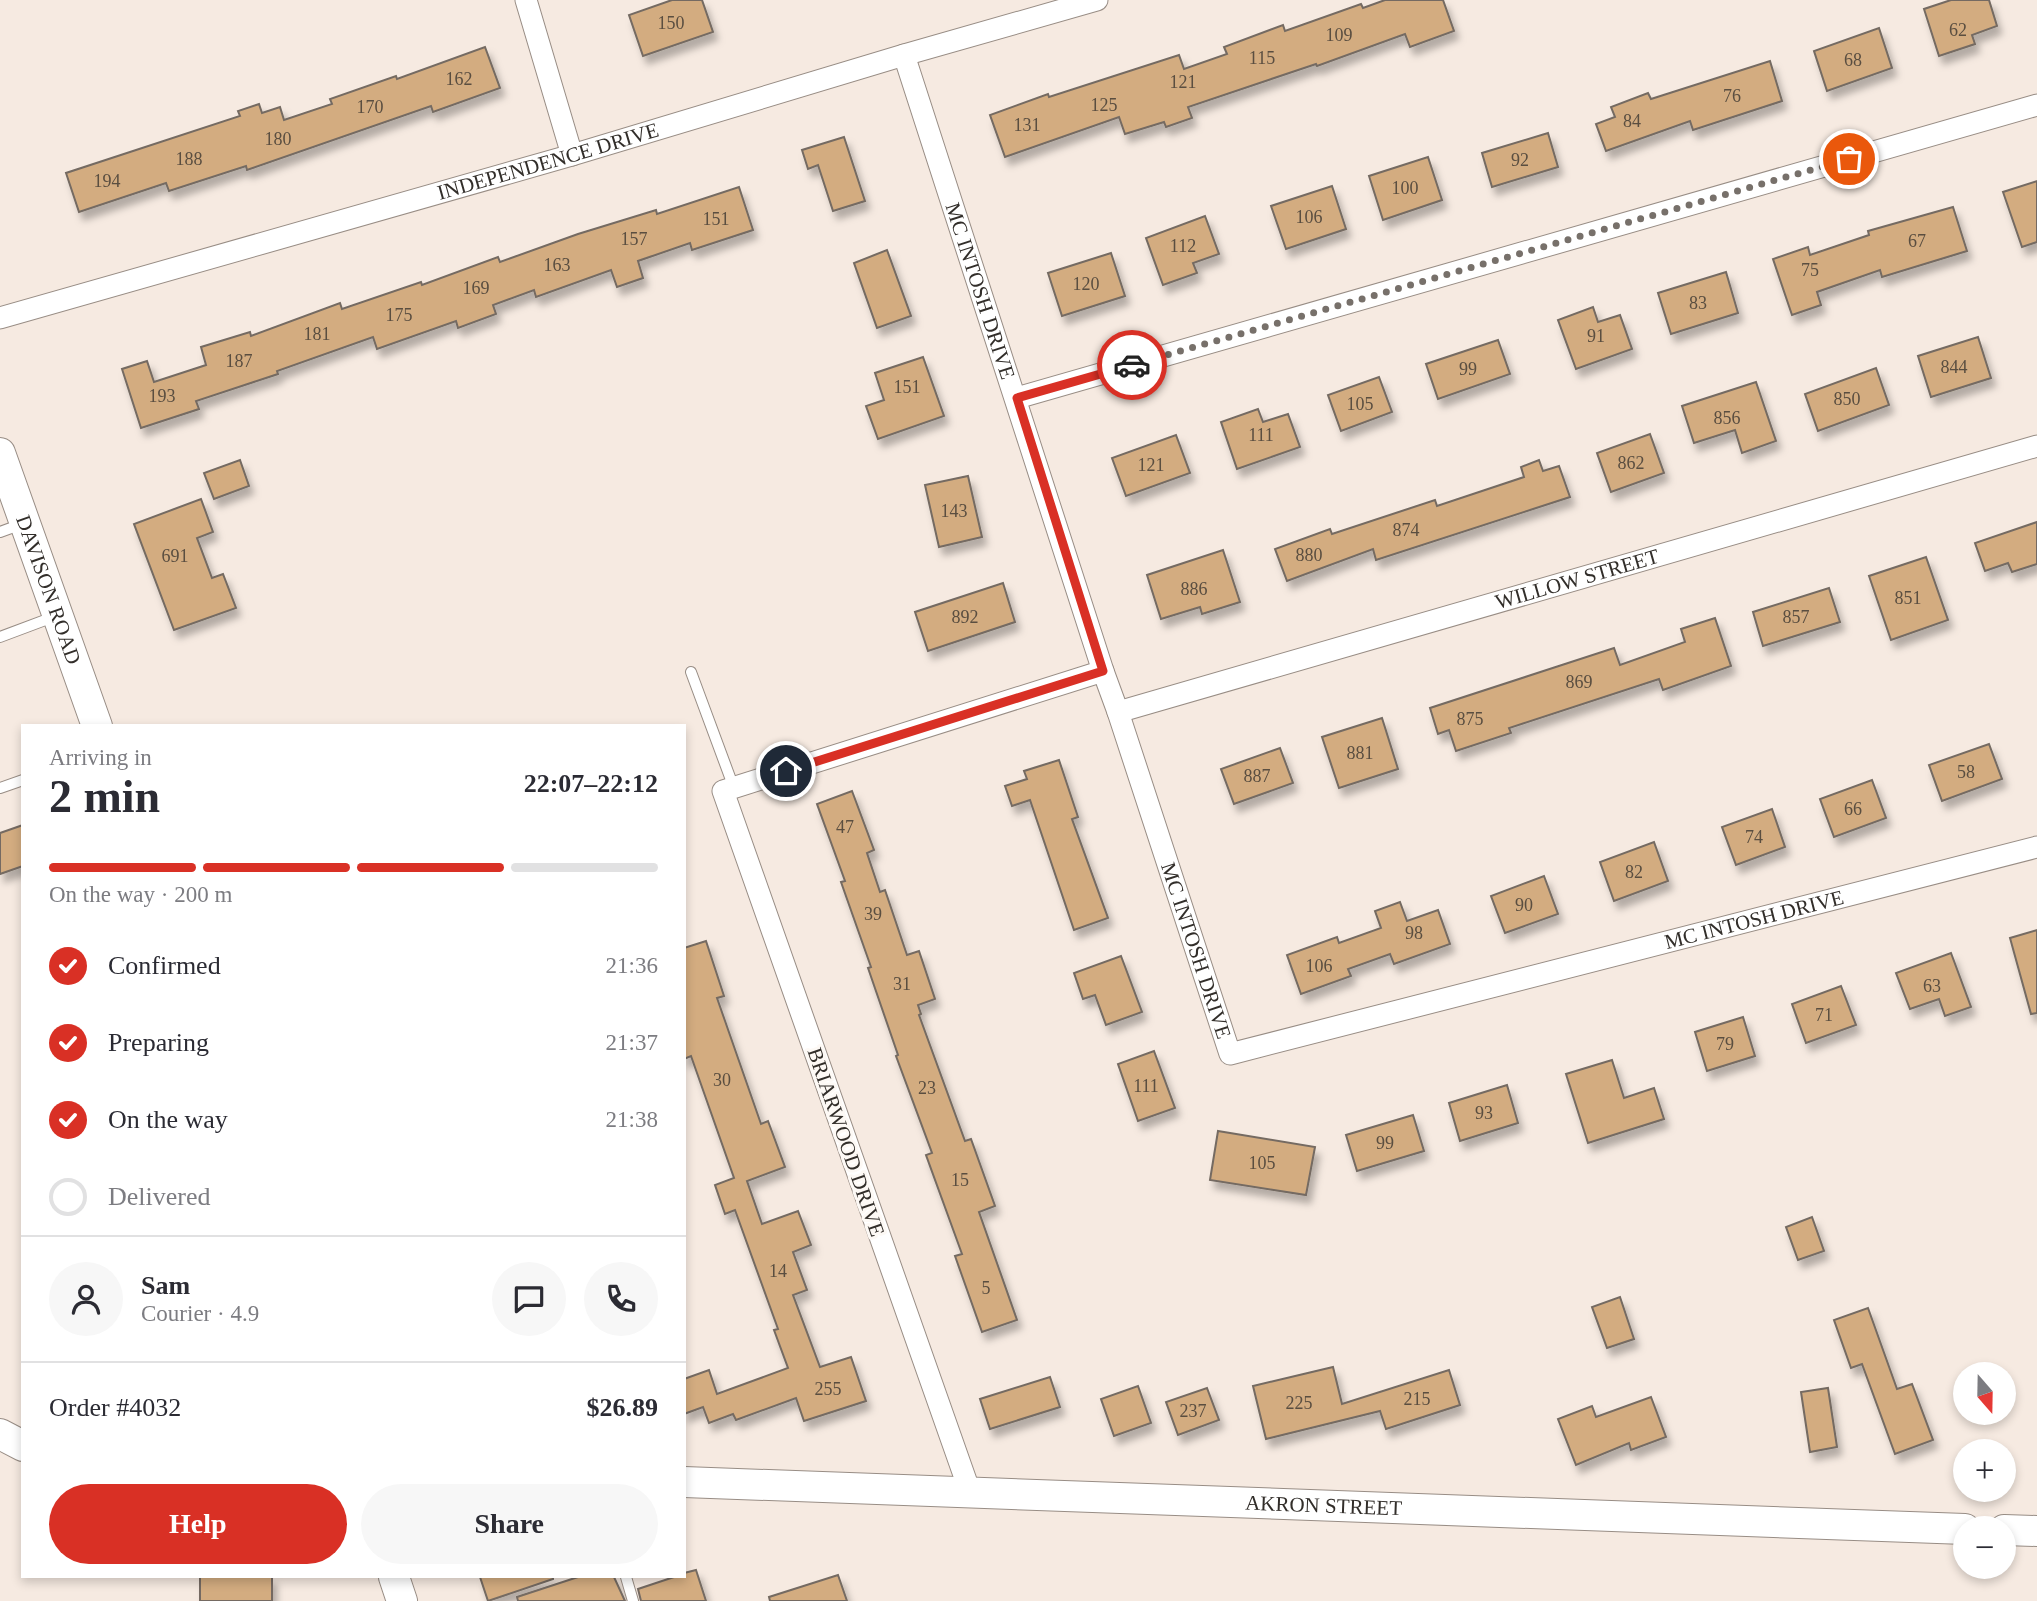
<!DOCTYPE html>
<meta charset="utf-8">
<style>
:root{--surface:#fff;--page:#f7f7f7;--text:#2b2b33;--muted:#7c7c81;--line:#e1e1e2;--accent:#d93025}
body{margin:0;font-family:"Times New Roman",serif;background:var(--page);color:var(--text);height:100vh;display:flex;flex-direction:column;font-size:26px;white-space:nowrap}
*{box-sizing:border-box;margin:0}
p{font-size:23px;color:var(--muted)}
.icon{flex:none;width:38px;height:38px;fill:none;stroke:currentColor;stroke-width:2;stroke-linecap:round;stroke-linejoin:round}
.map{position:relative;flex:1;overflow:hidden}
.drawer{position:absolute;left:21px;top:724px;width:665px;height:854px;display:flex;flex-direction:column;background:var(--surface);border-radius:0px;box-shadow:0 4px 10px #0003}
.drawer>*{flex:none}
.needle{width:46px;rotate:160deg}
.controls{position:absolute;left:1953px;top:1362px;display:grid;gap:14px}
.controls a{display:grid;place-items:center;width:63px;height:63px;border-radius:50%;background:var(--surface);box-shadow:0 4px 10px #0003;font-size:35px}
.pin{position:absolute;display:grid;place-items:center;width:60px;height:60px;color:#fff;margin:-30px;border:4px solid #fff;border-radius:50%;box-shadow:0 2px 7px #0007}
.courier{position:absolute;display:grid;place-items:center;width:70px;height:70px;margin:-35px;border:5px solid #d93025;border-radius:50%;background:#fff;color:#222;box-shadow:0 2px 9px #0007}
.head em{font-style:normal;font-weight:600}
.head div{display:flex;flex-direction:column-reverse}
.head{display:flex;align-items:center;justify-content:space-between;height:119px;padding:0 28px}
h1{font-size:46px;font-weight:600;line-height:52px}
.bar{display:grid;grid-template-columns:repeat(4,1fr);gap:10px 7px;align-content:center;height:84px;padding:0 28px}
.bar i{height:9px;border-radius:5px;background:var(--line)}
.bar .active{background:var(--accent)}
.bar p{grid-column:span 4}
.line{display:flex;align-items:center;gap:18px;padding:0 28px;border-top:2px solid var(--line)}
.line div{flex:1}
.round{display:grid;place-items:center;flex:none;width:74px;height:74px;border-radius:37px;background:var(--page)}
ol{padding:0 28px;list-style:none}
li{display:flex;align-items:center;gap:21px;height:77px}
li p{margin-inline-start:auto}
li .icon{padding:7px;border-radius:50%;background:var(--accent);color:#fff;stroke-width:4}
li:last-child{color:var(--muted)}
li i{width:38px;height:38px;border:4px solid var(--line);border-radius:50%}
.cta{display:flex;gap:14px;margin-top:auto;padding:14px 28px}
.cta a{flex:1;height:80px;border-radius:42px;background:var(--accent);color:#fff;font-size:28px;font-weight:600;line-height:80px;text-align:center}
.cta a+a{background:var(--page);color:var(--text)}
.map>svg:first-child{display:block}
.building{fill:#d3ac80;stroke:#746b62;stroke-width:2;filter:url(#shadow)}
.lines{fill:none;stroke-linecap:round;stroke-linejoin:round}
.lane-casing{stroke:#988d85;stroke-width:12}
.street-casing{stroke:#988d85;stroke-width:23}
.secondary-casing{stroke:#988d85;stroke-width:32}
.lane{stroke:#fff;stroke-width:10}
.street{stroke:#fff;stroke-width:21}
.secondary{stroke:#fff;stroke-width:30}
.done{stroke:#77706a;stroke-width:7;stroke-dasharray:0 12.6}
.route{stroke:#d93025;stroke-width:9}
.labels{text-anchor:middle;stroke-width:6;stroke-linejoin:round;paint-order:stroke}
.number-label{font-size:18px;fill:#5a4e40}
.street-label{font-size:21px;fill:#322e2a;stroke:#fdf9f5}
</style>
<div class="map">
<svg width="2037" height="1601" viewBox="0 0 2037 1601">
<defs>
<filter id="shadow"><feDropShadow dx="4.5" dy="8" stdDeviation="3.5" flood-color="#0004"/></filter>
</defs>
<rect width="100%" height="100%" fill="#f6eae1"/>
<g class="building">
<polygon points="672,0 702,0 713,32 643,56 629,15"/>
<polygon points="1385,0 1443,0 1454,31 1410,47 1405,34 1317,66 1316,64 1188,107 1192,118 1166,127 1164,122 1125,134 1119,117 1005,157 990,115 1048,94 1049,97 1179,55 1184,69 1227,54 1224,47 1283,25 1285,31 1361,4 1363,8"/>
<polygon points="1951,0 1989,0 1997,26 1972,35 1975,44 1939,56 1924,9"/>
<polygon points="1879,28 1892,68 1827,91 1814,51"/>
<polygon points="485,47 500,88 433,112 431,106 247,170 246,166 169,191 166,183 79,212 66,173 240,116 238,111 259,104 262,113 280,107 284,120 332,104 330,99 396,76 397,79"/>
<polygon points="1770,61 1782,101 1693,130 1690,121 1606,151 1596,124 1615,117 1611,107 1648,93 1651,99"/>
<polygon points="1548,133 1558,167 1492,187 1482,153"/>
<polygon points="844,137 865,201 833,211 818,165 808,169 802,150"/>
<polygon points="1428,157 1442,200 1383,220 1369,176"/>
<polygon points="2037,181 2037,242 2022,247 2003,192"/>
<polygon points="1332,186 1346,229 1286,249 1271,206"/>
<polygon points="739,187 753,230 692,250 690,243 638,261 643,278 617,287 611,270 536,297 534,290 493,305 496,314 458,328 456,321 377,349 373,337 277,371 278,374 196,401 199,409 141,428 122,369 147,361 154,382 206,365 201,347 250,332 251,336 340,303 342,309 421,282 422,285 498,257 500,262 578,234 656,210 657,214"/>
<polygon points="1953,207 1967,251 1882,277 1880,270 1817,292 1821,305 1792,315 1773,259 1808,247 1810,255 1869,235 1868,231"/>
<polygon points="1205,216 1219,254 1193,263 1197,273 1163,285 1146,238"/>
<polygon points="887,250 911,316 877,328 854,263"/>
<polygon points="1111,253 1125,296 1062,316 1048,273"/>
<polygon points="1726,272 1738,313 1671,334 1658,293"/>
<polygon points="1593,307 1598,322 1620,315 1632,349 1576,369 1558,320"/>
<polygon points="1978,337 1991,378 1931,397 1918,356"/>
<polygon points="1498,340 1510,374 1438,399 1426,364"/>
<polygon points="923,357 944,416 878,439 866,406 884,400 875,373"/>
<polygon points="1876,368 1889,405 1818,431 1805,394"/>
<polygon points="1379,377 1392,412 1341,431 1328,395"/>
<polygon points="1756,382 1776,441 1742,453 1735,430 1694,443 1682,406"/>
<polygon points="1258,409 1263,422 1288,414 1300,447 1237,469 1221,422"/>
<polygon points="1650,434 1664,473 1611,492 1597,453"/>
<polygon points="1176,435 1190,473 1126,496 1112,458"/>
<polygon points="240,460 249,486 214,499 204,473"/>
<polygon points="1539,460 1543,471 1559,466 1570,497 1376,560 1373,549 1287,581 1275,549 1330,529 1332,534 1435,500 1437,506 1524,477 1521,467"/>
<polygon points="968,476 982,537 939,547 925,485"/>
<polygon points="201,499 213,532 197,538 212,578 223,574 236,608 174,630 134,524"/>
<polygon points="2037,522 2037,564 2012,572 2008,563 1985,571 1975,543"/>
<polygon points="1223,550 1240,602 1202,614 1200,607 1161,619 1147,575"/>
<polygon points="1926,557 1948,620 1891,640 1869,576"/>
<polygon points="1003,583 1015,622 928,651 915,612"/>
<polygon points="1829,588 1840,622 1763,646 1753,612"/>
<polygon points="1715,618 1731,666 1663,690 1659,679 1509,728 1511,733 1456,751 1449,730 1438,734 1430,708 1614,648 1620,665 1685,642 1681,629"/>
<polygon points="1382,718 1398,769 1339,788 1322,737"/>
<polygon points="1989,744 2002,779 1942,801 1929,765"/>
<polygon points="1280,748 1293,783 1234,804 1221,769"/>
<polygon points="1059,760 1078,817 1072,819 1108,918 1074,930 1030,800 1012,806 1005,786 1027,779 1024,771"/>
<polygon points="1872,780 1886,818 1834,837 1820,799"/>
<polygon points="852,791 874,850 867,853 880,892 885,890 907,955 919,951 935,999 918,1005 921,1014 919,1015 965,1141 971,1139 995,1206 979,1212 1017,1320 982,1332 955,1256 962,1254 926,1155 932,1153 896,1056 898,1055 868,968 871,967 841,882 845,881 817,804"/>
<polygon points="1772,809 1785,847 1736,865 1722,827"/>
<polygon points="23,825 23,866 0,874 0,833"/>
<polygon points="1654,842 1668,881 1614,901 1600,862"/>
<polygon points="1544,876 1558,914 1505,933 1491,896"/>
<polygon points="1400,902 1407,921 1438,910 1450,944 1394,964 1390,954 1348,969 1351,976 1301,994 1287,955 1337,937 1339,943 1381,928 1375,911"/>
<polygon points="2037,930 2037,1013 2031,1014 2010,938"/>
<polygon points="706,941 724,996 717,998 761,1124 768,1121 785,1167 747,1181 762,1224 798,1211 811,1245 793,1252 807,1290 793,1295 820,1367 851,1357 866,1401 804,1421 796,1398 736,1420 733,1414 709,1423 703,1407 684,1414 684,1379 709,1370 717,1394 788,1368 774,1330 778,1329 735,1210 725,1214 715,1185 734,1178 691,1056 684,1059 684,948"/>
<polygon points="1951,953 1971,1007 1945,1016 1939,999 1910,1009 1896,973"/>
<polygon points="1121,956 1142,1012 1106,1025 1095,995 1083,999 1074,973"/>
<polygon points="1841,986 1856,1025 1806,1043 1792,1004"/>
<polygon points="1743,1017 1755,1056 1707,1071 1695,1032"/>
<polygon points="1154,1051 1175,1108 1138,1121 1118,1064"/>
<polygon points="1612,1060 1624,1098 1654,1088 1664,1119 1588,1143 1566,1074"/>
<polygon points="1507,1085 1518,1123 1460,1141 1449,1103"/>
<polygon points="1413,1115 1424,1151 1357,1171 1346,1135"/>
<polygon points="1218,1131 1315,1147 1306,1195 1210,1180"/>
<polygon points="1812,1217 1824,1251 1798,1260 1786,1227"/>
<polygon points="1620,1297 1634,1339 1607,1348 1592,1307"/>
<polygon points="1868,1308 1897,1389 1912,1384 1933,1440 1895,1454 1862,1364 1851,1368 1834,1320"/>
<polygon points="1333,1367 1342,1404 1449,1370 1460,1405 1386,1429 1380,1411 1266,1439 1253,1386"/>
<polygon points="1050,1377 1060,1407 990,1429 980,1399"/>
<polygon points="1138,1386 1151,1423 1114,1436 1101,1399"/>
<polygon points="1207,1388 1219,1420 1178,1435 1166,1402"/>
<polygon points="1828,1388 1837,1447 1810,1452 1801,1392"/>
<polygon points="1651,1397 1666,1437 1631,1450 1629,1443 1576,1465 1558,1419 1592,1406 1596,1417"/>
<polygon points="696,1570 706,1601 641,1601 638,1589 674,1577 684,1577 684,1573"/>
<polygon points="838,1575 847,1601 770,1601 769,1597"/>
<rect x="200" y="1577" width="72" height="24"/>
<polygon points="480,1577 553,1577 553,1579 488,1601"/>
<polygon points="578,1577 614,1577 625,1601 518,1601 517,1597"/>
</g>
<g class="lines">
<g class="lane-casing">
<g id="lane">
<polyline points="0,532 22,524"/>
<polyline points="0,637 56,616"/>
<polyline points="691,672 734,788"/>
<polyline points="0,788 23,780"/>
<polyline points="626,1577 633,1601"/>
</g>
</g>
<g class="street-casing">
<g id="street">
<polyline points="526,0 572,155"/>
<path id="s1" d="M904 55 1103 671 1118 712 1230 1054 2037 847"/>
<path id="s2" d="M0 318 572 155 904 55 1097 0"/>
<polyline points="1017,398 2037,105"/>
<path id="s3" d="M1118 712 2037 446"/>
<polyline points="970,1492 723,791 1103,671"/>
</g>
</g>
<g class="secondary-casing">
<g id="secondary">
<path id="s4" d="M0 453 97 726"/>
<polyline points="0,1434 23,1446"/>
<path id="s5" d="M684 1482 1965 1529"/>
<polyline points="2004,1530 2037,1531"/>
<polyline points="394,1577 402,1601"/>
</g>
</g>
<use href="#lane" class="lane"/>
<use href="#street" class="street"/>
<use href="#secondary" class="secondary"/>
</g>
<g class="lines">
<polyline class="done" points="1132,365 1849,159"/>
<polyline class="route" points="786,771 1103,671 1017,398 1132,365"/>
</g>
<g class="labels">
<g class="number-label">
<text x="671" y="29">150</text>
<text x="1958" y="36">62</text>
<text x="1339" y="41">109</text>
<text x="1262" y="64">115</text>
<text x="1853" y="66">68</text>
<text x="459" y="85">162</text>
<text x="1183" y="88">121</text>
<text x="1732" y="102">76</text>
<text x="1104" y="111">125</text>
<text x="370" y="113">170</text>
<text x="1632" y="127">84</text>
<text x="1027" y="131">131</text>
<text x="278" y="145">180</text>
<text x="189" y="165">188</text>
<text x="1520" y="166">92</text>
<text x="107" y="187">194</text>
<text x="1405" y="194">100</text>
<text x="1309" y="223">106</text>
<text x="716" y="225">151</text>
<text x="634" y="245">157</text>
<text x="1917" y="247">67</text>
<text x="1183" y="252">112</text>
<text x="557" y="271">163</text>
<text x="1810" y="276">75</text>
<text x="1086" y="290">120</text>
<text x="476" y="294">169</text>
<text x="1698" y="309">83</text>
<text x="399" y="321">175</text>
<text x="317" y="340">181</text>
<text x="1596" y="342">91</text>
<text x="239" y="367">187</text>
<text x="1954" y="373">844</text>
<text x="1468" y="375">99</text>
<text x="907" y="393">151</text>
<text x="162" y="402">193</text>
<text x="1847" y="405">850</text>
<text x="1360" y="410">105</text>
<text x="1727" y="424">856</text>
<text x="1261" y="441">111</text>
<text x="1631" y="469">862</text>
<text x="1151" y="471">121</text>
<text x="954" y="517">143</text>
<text x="1406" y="536">874</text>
<text x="1309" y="561">880</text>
<text x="175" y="562">691</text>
<text x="1194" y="595">886</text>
<text x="1908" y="604">851</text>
<text x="965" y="623">892</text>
<text x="1796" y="623">857</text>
<text x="1579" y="688">869</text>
<text x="1470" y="725">875</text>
<text x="1360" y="759">881</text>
<text x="1966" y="778">58</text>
<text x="1257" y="782">887</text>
<text x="1853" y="815">66</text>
<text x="845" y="833">47</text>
<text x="1754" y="843">74</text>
<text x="1634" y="878">82</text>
<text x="1524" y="911">90</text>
<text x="873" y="920">39</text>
<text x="1414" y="939">98</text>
<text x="1319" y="972">106</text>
<text x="902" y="990">31</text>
<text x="1932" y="992">63</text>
<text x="1824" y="1021">71</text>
<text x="1725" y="1050">79</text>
<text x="722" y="1086">30</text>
<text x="1146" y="1092">111</text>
<text x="927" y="1094">23</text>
<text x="1484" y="1119">93</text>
<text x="1385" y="1149">99</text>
<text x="1262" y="1169">105</text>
<text x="960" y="1186">15</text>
<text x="778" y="1277">14</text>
<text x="986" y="1294">5</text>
<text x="828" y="1395">255</text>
<text x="1417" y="1405">215</text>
<text x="1299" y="1409">225</text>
<text x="1193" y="1417">237</text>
</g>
<g class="street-label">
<text dy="7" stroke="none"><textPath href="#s2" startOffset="570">INDEPENDENCE DRIVE</textPath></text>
<text dy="7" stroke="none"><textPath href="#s1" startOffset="248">MC INTOSH DRIVE</textPath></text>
<text dy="7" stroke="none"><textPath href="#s3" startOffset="478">WILLOW STREET</textPath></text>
<text dy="7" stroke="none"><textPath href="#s4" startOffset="145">DAVISON ROAD</textPath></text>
<text dy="7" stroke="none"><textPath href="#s1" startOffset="1592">MC INTOSH DRIVE</textPath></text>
<text dy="7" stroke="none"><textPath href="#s1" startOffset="942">MC INTOSH DRIVE</textPath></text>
<text transform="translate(846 1142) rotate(71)" y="7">BRIARWOOD DRIVE</text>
<text dy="7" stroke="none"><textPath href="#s5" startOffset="640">AKRON STREET</textPath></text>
</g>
</g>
</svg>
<div class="controls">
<a><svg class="needle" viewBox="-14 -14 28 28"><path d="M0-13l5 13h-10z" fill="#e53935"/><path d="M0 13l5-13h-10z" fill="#7c7c81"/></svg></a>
<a>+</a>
<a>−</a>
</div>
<div class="pin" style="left:1849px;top:159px;background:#ea580c"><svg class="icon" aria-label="bag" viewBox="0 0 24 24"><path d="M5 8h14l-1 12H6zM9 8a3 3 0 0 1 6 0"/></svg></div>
<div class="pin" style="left:786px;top:771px;background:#1f2937"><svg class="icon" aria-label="home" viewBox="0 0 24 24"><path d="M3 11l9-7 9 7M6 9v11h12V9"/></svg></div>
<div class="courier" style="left:1132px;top:365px"><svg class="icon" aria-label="car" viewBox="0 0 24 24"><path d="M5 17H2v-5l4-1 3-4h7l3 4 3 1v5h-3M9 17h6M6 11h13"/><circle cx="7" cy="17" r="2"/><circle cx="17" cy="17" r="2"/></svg></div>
<section class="drawer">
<div class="head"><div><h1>2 min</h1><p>Arriving in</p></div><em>22:07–22:12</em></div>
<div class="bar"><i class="active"></i><i class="active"></i><i class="active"></i><i></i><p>On the way · 200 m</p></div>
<ol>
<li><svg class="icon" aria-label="check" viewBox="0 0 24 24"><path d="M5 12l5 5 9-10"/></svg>Confirmed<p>21:36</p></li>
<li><svg class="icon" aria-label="check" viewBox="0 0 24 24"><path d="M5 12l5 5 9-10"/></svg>Preparing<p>21:37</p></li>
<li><svg class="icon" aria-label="check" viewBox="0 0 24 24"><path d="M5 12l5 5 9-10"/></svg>On the way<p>21:38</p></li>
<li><i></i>Delivered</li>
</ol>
<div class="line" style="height:126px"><a class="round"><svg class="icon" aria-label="person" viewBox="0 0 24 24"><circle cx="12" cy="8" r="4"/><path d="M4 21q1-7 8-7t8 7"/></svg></a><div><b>Sam</b><p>Courier · 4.9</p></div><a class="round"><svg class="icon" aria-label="chat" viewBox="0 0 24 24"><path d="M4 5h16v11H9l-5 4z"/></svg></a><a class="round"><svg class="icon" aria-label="phone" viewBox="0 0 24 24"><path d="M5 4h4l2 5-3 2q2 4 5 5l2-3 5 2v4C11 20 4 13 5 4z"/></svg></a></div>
<div class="line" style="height:91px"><div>Order #4032</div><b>$26.89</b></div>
<div class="cta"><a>Help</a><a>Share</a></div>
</section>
</div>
